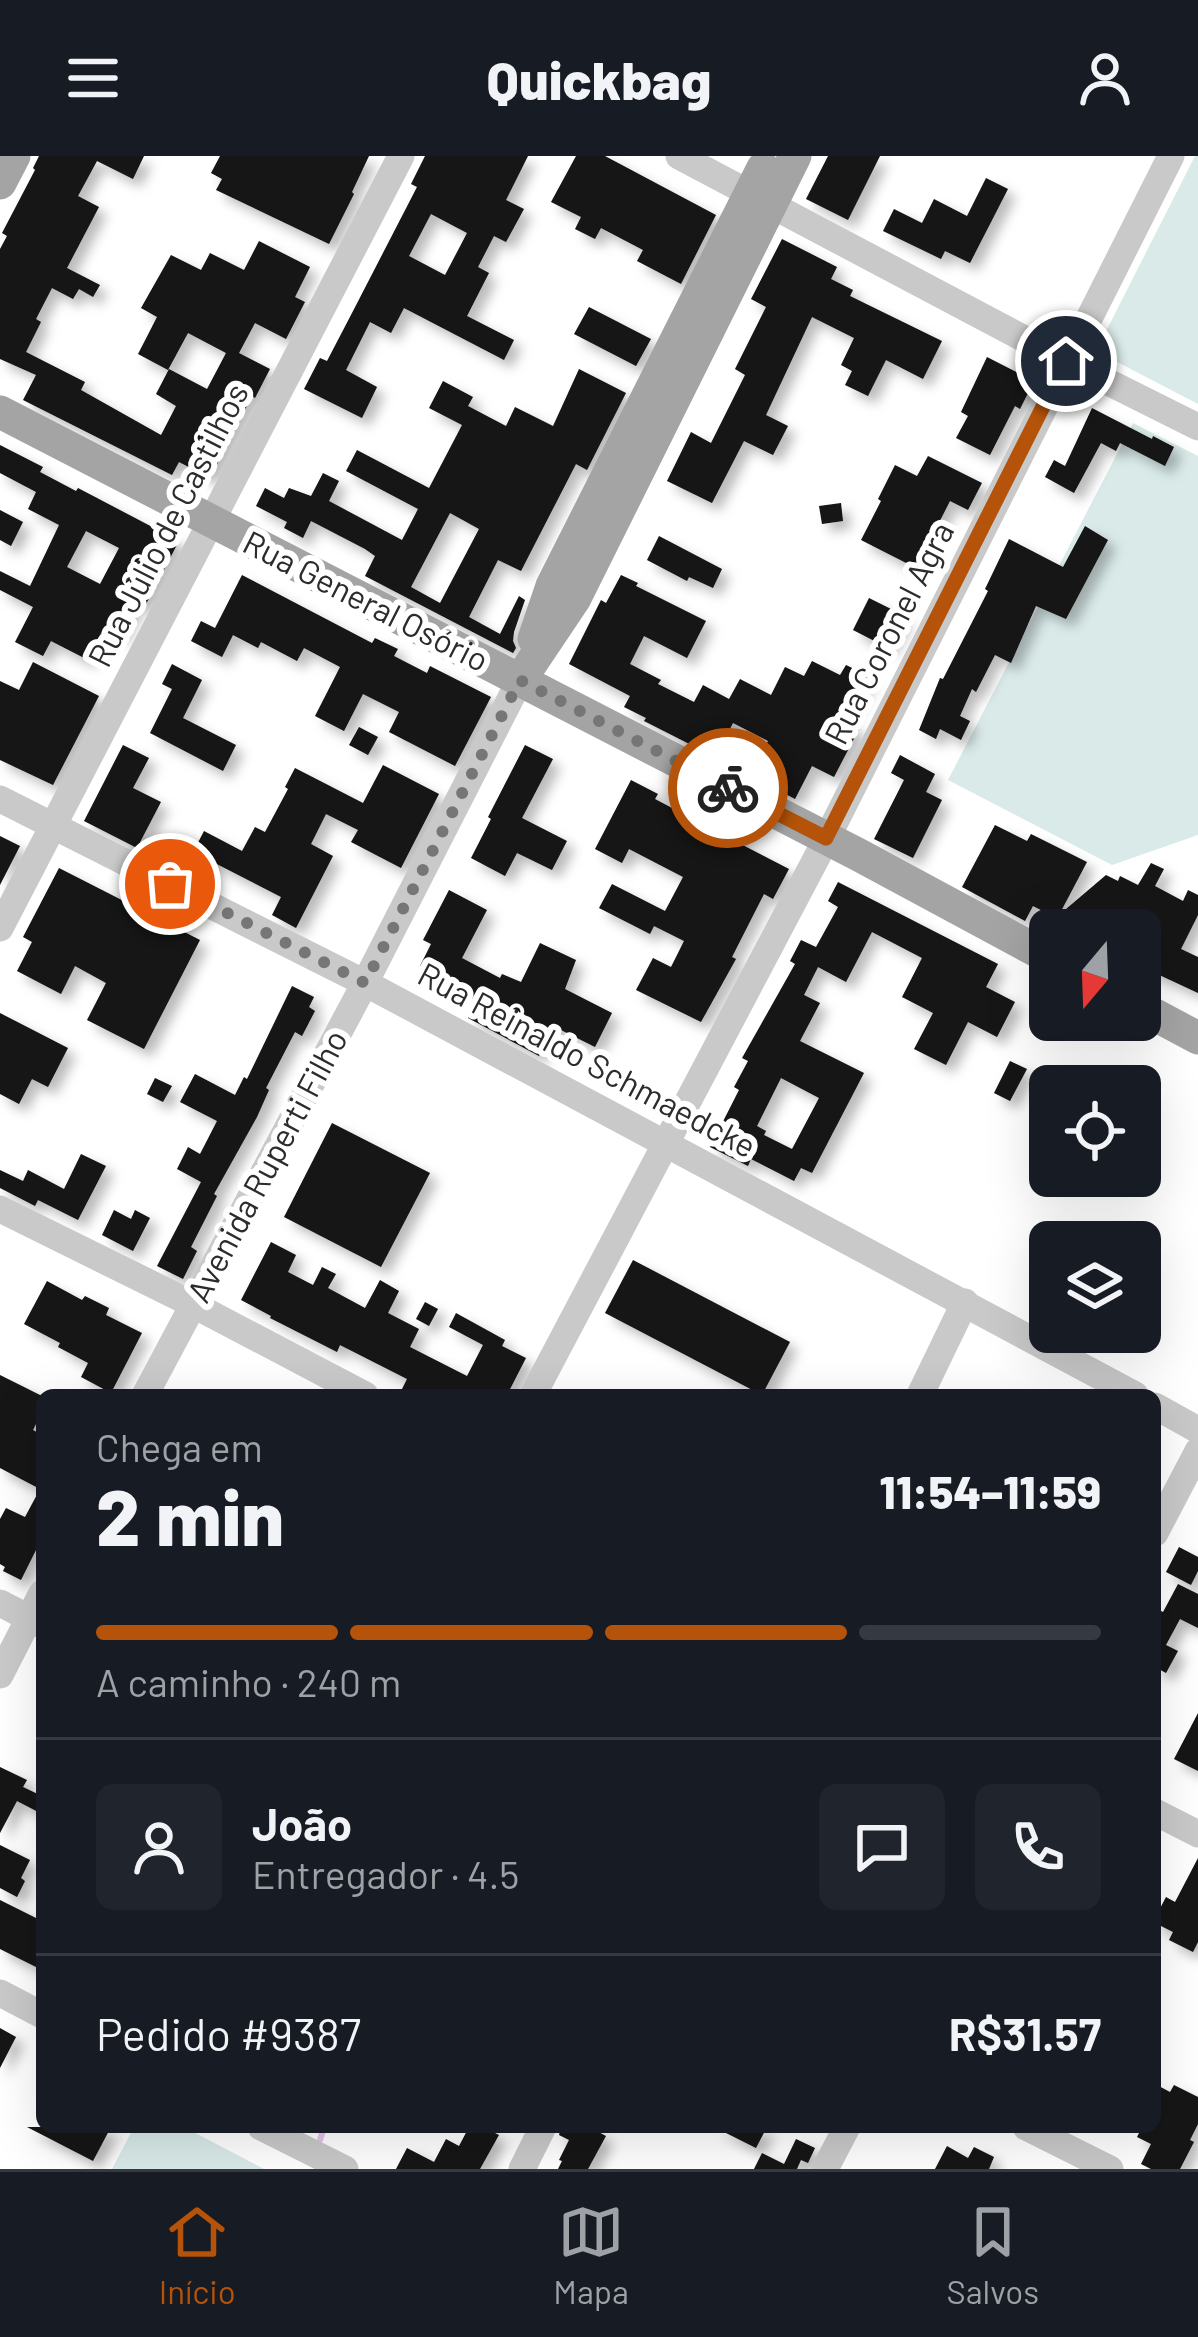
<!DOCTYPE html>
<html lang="pt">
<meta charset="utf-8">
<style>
:root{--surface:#171b24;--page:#20242c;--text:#f1f3f6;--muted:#9ea1a6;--line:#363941;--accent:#b45309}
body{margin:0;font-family:Barlow,sans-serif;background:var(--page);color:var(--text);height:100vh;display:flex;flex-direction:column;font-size:45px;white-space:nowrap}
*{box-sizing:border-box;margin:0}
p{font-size:39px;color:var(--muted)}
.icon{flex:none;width:66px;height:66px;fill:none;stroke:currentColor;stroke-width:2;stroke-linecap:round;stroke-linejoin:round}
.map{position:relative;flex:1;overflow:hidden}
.panel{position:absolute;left:36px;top:1233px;width:1125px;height:744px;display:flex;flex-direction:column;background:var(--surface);border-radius:18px;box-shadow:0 12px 48px #0002}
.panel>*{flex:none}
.needle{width:78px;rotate:199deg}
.buttons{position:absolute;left:1029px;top:753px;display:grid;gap:24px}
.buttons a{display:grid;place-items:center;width:132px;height:132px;border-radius:18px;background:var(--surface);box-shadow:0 12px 48px #0002;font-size:60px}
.pin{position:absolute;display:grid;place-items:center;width:102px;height:102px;color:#fff;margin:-51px;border:6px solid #fff;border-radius:50%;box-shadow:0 3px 12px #0007}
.courier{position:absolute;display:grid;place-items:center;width:120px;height:120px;margin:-60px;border:9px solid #b45309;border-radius:50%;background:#fff;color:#222;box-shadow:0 3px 15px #0007}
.headline em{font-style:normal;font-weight:800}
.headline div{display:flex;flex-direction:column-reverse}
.headline{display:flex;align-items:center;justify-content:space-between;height:204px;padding:0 60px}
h1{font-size:78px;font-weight:800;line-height:90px}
.bar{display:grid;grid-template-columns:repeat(4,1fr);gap:18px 12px;align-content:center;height:144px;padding:0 60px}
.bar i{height:15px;border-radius:9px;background:var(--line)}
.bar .current{background:var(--accent)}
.bar p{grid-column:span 4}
.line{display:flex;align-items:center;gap:30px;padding:0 60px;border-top:3px solid var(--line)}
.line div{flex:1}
.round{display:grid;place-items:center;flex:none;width:126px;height:126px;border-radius:18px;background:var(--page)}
header{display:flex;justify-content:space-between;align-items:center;height:156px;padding:0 60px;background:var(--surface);font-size:54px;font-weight:800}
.tab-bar{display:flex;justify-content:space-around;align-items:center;height:168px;border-top:3px solid var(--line);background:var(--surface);font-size:33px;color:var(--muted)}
.tab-bar a{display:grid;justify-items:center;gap:6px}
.tab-bar .current{color:var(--accent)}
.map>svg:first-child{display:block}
.green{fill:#d9eae9}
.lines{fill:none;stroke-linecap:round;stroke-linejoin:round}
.stream{stroke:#e5c5ea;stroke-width:6}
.building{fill:#131313;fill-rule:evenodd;filter:url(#shadow)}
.minor{stroke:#c9c9c9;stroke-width:27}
.major{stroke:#a4a4a4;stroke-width:33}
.done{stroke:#767676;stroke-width:12;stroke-dasharray:0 21.6}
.route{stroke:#b45309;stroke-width:15}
.labels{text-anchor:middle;stroke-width:12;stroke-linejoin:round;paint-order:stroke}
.street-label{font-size:33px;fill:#2c2c2c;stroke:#fff}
</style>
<header><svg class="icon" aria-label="menu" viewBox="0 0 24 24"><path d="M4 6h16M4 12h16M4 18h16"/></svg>Quickbag<svg class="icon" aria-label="person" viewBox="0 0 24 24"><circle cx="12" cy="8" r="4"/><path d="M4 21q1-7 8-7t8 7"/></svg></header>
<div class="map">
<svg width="1198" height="2013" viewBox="0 0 1198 2013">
<defs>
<filter id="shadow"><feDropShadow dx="8" dy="8" stdDeviation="6" flood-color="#0004"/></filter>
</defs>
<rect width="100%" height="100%" fill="#fff"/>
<g class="green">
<polygon points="1195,0 1198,0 1198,248 1096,195"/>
<polygon points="1133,267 1198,300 1198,679 1112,709 948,624"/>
<polygon points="134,1971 184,1971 264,2013 112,2013"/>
</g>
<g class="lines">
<polyline class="stream" points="320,1984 324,1971"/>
</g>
<g class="building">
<polygon points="39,0 144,0 133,23 97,5 78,40 99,51 67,112 100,129 93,141 79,133 73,143 52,132 36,163 41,166 26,196 85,226 81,234 161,279 176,250 156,238 169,213 207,233 226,197 188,177 168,214 138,198 157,161 141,152 171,99 201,114 210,97 244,114 259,85 310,111 295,141 305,146 286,183 255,167 239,197 270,213 255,242 252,240 210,322 179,306 172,319 23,244 36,219 0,203 0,93 7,80 2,77 35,14 33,12"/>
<polygon points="220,0 369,0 352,36 354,38 329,88 216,34 222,23 211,17"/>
<path d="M425 0H528L506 44 524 53 506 86 494 80 478 111 489 117 467 160 514 184 504 204 404 152 391 177 370 166 346 214 377 231 362 262 304 233 320 202 327 205 352 157 417 31 411 28ZM431 58 467 77 445 119 409 100Z"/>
<polygon points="576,0 605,0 716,59 681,128 637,105 643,94 601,72 595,83 575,73 581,61 551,46"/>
<polygon points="828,0 880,0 848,64 806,43"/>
<polygon points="986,22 1008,33 970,107 945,95 941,103 883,75 894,53 922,67 934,43 967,60"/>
<polygon points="782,83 837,111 831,123 853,134 850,140 942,185 923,223 886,204 868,240 845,229 852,215 841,209 854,182 812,161 766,259 788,270 773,299 744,285 712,347 667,325 691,276 711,287 745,219 735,213 766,151 751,143"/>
<polygon points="589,151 651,183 636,210 574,178"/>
<polygon points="987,201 1034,225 1020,253 1015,250 990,299 956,282 968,260 961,256"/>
<path d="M579 213 626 237 587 314 576 308 521 415 498 404 469 461 500 478 519 440 525 444 514 476 513 485 516 492 513 497 365 420 375 400 365 393 311 365 303 382 284 372 287 366 256 350 265 332 284 342 289 332 311 340 323 317 339 325 329 345 402 384 418 353 346 315 357 294 429 332 462 269 429 252 443 225 473 241 468 250 506 270 515 251 553 270ZM450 357 479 373 440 447 411 431Z"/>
<polygon points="1092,252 1152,283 1153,280 1174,291 1165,310 1120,287 1116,295 1101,287 1074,337 1045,321 1054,304 1065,310"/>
<path d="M0 289 43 311 40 316 76 335 78 332 179 385 145 450 137 446 119 481 103 473 88 504 51 485 43 500 15 486 33 451 0 434V415L30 430 59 369 28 353 36 336 0 317ZM86 375 119 392 100 428 67 411Z"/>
<polygon points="928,300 982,327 968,354 950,345 916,412 861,384 881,345 878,343 895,309 917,320"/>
<polygon points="841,347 843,365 822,368 819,350"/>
<polygon points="0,354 23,366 11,390 0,384"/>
<polygon points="1085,370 1108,384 1066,463 1036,450 1011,507 995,499 976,536 972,533 960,560 970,565 961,584 940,573 936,583 919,574 940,522 943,523 988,435 985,433 1009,383 1063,411"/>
<polygon points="659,380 722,413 713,432 689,421 687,425 647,404"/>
<polygon points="242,419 372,487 375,482 398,493 394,500 427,517 430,510 491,541 455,610 389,576 399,556 363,538 344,575 315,560 340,511 304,492 297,505 261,486 258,492 233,479 222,501 191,485 201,465 215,472"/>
<polygon points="621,419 638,427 636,430 706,465 687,502 644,480 630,508 661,524 658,528 694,546 703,529 729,543 740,523 771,539 785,511 804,520 812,505 840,519 846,509 869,520 844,565 859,573 834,621 812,610 795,643 750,619 768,585 733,567 715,601 644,565 646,562 624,551 630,540 569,508 601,444 606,447"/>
<polygon points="869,442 905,460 888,492 853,474"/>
<polygon points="33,506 99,540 53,629 0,604 0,525 19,534"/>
<polygon points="172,508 202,524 183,562 236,589 223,615 150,577 172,533 162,528"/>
<polygon points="359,571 378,581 368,599 349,589"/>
<polygon points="123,589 149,602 133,632 161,646 137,692 84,665"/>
<polygon points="525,589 553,603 522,662 567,685 552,714 517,697 505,720 471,702 491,663 488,661"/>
<polygon points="900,599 935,618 926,636 942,644 913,702 874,683 904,624 891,617"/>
<polygon points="383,609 439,638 401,712 351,686 358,674 326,658 311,688 333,700 296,772 272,759 281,741 209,704 206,708 191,700 204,675 242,695 255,671 265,676 288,633 285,631 295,612 363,647"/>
<polygon points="631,624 658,638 655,643 708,671 713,662 738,674 733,684 789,713 773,743 764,738 732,801 736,803 701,866 636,834 653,802 671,811 684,785 654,770 650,778 599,752 612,728 665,755 683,721 629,693 622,707 595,693"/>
<polygon points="995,669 1027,685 1031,678 1087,706 1059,759 1106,719 1118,725 1120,720 1138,729 1151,707 1164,713 1155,730 1183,745 1188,734 1198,739 1198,759 1181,793 1198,801 1198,837 1140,810 1140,774 1065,774 1068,768 1033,750 1025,765 962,731"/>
<polygon points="0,680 20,690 0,729"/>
<polygon points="59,712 200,784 144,893 87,864 106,827 75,810 61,838 17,815 32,786 23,781"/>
<path d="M838 726 998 808 986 831 1015 846 997 881 968 866 946 909 914 893 933 857 902 841 922 802 872 776 846 826 818 811 804 839 820 847 800 885 864 917 812 1017 801 1012 794 1025 751 1003 748 1010 710 991 739 934 734 931 748 905 742 902 795 808 790 805 801 784 816 791 838 751 828 745ZM781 922 819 942 792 993 764 979 766 975 757 970Z"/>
<polygon points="449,734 487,754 462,802 500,822 502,818 521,826 540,787 576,804 565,833 612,857 595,891 553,870 539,900 468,862 476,845 437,825 440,820 420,810 431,788 423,784"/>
<polygon points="292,830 314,841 309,851 315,855 302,880 295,876 266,932 269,934 257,961 214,1038 217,1040 191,1091 197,1095 183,1123 157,1110 201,1026 177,1013 188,991 200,998 217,965 180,946 195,918 235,939 244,921 247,923"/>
<polygon points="0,857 68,892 48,931 32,923 19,948 0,938"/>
<polygon points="1010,905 1027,913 1010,945 994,937"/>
<polygon points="155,922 172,930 163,946 147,938"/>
<polygon points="332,967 430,1017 381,1111 284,1061"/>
<polygon points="81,998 106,1010 78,1064 38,1044 35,1050 0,1032 0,1014 23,1025 28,1014 64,1033"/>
<polygon points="114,1054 131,1063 135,1054 150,1062 133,1095 102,1079"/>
<polygon points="271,1086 296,1099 288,1116 313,1129 322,1111 336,1118 328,1132 365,1152 380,1124 399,1135 388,1157 419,1173 410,1191 467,1220 483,1189 449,1171 456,1157 505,1184 502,1190 526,1202 507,1239 399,1239 407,1223 340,1189 337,1196 270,1162 271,1160 241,1144"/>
<polygon points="633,1104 790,1186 762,1239 605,1157"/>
<polygon points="47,1125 82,1144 85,1140 109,1152 106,1159 142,1177 111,1237 81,1221 88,1207 58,1191 60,1187 24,1168"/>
<polygon points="425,1146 438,1153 429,1170 416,1163"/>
<polygon points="0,1219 42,1240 42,1256 33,1274 42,1279 42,1382 21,1424 3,1415 5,1411 0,1408 0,1363 6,1352 25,1361 40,1333 0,1312"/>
<polygon points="1179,1391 1198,1401 1198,1415 1191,1429 1166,1416"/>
<polygon points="1178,1428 1198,1438 1198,1472 1180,1463 1166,1489 1178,1495 1166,1517 1155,1511 1155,1452 1163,1456"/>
<polygon points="1198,1557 1198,1615 1174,1603"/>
<polygon points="0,1611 27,1624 23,1631 42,1640 42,1658 17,1645 0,1677"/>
<polygon points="0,1689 30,1704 21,1722 25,1725 17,1741 0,1732"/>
<polygon points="1198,1702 1198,1786 1193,1796 1169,1784 1173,1776 1155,1767 1155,1762 1166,1741 1175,1746"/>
<polygon points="0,1744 42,1765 42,1814 0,1793"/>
<polygon points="0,1872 16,1881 0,1912"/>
<polygon points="1155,1928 1170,1936 1174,1929 1198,1941 1198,1968 1190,1984 1194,1986 1180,2013 1151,2013 1141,2008 1151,1988 1137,1981 1142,1971 1155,1971"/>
<polygon points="27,1971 111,1971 93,2005"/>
<polygon points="469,1971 483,1971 499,1979 480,2013 396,2013 407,1992 434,2006 446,1983 459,1990"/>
<polygon points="561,1971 589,1971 606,1980 588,2013 558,2013 562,2005 559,2004 569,1984 559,1979"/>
<polygon points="714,1971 767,1971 756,1992"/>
<polygon points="796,1983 815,1992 808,2007 801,2004 797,2013 754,2013 762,1997 784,2008"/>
<polygon points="947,1990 968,2002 974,1991 994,2001 989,2013 935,2013"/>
</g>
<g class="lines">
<g class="minor">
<polyline points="679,0 1066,205 1198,271"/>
<polyline points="0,643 365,827 1135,1239"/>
<polyline points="0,772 401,0"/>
<polyline points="0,1053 192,1148 365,1239"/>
<polyline points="145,1239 365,827 520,524"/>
<polyline points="533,1239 827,682 1171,0"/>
<polyline points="920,1239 965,1146"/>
<polyline points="1155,1250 1198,1274"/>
<polyline points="1155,1377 1198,1295"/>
<polyline points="0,1447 42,1469"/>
<polyline points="0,1519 42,1437"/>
<polyline points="1155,1656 1198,1678"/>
<polyline points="0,1837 42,1859"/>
<polyline points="261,1971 345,2013"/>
<polyline points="1026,1971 1110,2013"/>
<polyline points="522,2013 543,1971"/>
<polyline points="825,2013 847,1971"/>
</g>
<g class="major">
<polyline points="0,27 14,0"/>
<polyline points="0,256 859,699 1050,802"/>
<polyline points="534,483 552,430 763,12"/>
<polyline points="520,524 575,442 795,0"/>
<polyline points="1140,851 1198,882"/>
</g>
</g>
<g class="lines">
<polyline class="done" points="170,728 365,827 520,524 728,632"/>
<polyline class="route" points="728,632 826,682 1066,205"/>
</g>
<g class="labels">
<g class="street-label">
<text transform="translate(168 369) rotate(-63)" y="12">Rua Júlio de Castilhos</text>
<text transform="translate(366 445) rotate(27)" y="12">Rua General Osório</text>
<text transform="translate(889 477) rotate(-63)" y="12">Rua Coronel Agra</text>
<text transform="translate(587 904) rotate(28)" y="12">Rua Reinaldo Schmaedcke</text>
<text transform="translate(267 1010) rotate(-62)" y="12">Avenida Ruperti Filho</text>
</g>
</g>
</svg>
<div class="buttons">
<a><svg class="needle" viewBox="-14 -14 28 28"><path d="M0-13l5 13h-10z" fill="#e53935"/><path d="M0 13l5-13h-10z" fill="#9ea1a6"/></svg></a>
<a><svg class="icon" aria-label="locate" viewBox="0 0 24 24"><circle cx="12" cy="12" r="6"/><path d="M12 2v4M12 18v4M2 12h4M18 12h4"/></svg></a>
<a><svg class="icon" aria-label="layers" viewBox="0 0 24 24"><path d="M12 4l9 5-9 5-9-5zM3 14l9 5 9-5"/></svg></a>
</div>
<div class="pin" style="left:170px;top:728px;background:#ea580c"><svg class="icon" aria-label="bag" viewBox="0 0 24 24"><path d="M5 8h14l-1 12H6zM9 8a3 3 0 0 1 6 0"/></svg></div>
<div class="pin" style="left:1066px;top:205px;background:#1f2937"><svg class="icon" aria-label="home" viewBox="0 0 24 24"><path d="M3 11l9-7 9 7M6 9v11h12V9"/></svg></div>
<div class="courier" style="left:728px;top:632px"><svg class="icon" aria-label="bike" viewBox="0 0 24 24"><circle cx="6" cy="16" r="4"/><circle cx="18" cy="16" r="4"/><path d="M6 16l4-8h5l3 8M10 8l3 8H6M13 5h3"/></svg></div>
<section class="panel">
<div class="headline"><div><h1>2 min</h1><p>Chega em</p></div><em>11:54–11:59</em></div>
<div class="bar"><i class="current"></i><i class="current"></i><i class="current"></i><i></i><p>A caminho · 240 m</p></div>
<div class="line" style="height:216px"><a class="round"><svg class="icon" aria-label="person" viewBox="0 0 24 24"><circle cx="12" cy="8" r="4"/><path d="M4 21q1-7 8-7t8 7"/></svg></a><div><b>João</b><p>Entregador · 4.5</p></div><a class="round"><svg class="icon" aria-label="chat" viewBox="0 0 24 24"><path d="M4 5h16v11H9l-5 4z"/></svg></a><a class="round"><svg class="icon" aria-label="phone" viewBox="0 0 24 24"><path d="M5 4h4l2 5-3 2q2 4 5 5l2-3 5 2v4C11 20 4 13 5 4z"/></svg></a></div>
<div class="line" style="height:156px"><div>Pedido #9387</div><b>R$31.57</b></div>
</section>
</div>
<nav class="tab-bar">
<a class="current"><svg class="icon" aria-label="home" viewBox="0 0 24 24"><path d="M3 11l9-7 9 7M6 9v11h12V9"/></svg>Início</a>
<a><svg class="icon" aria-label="map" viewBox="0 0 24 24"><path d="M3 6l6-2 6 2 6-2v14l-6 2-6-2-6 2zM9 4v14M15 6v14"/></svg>Mapa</a>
<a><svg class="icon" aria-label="saved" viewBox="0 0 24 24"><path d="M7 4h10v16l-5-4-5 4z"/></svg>Salvos</a>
</nav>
